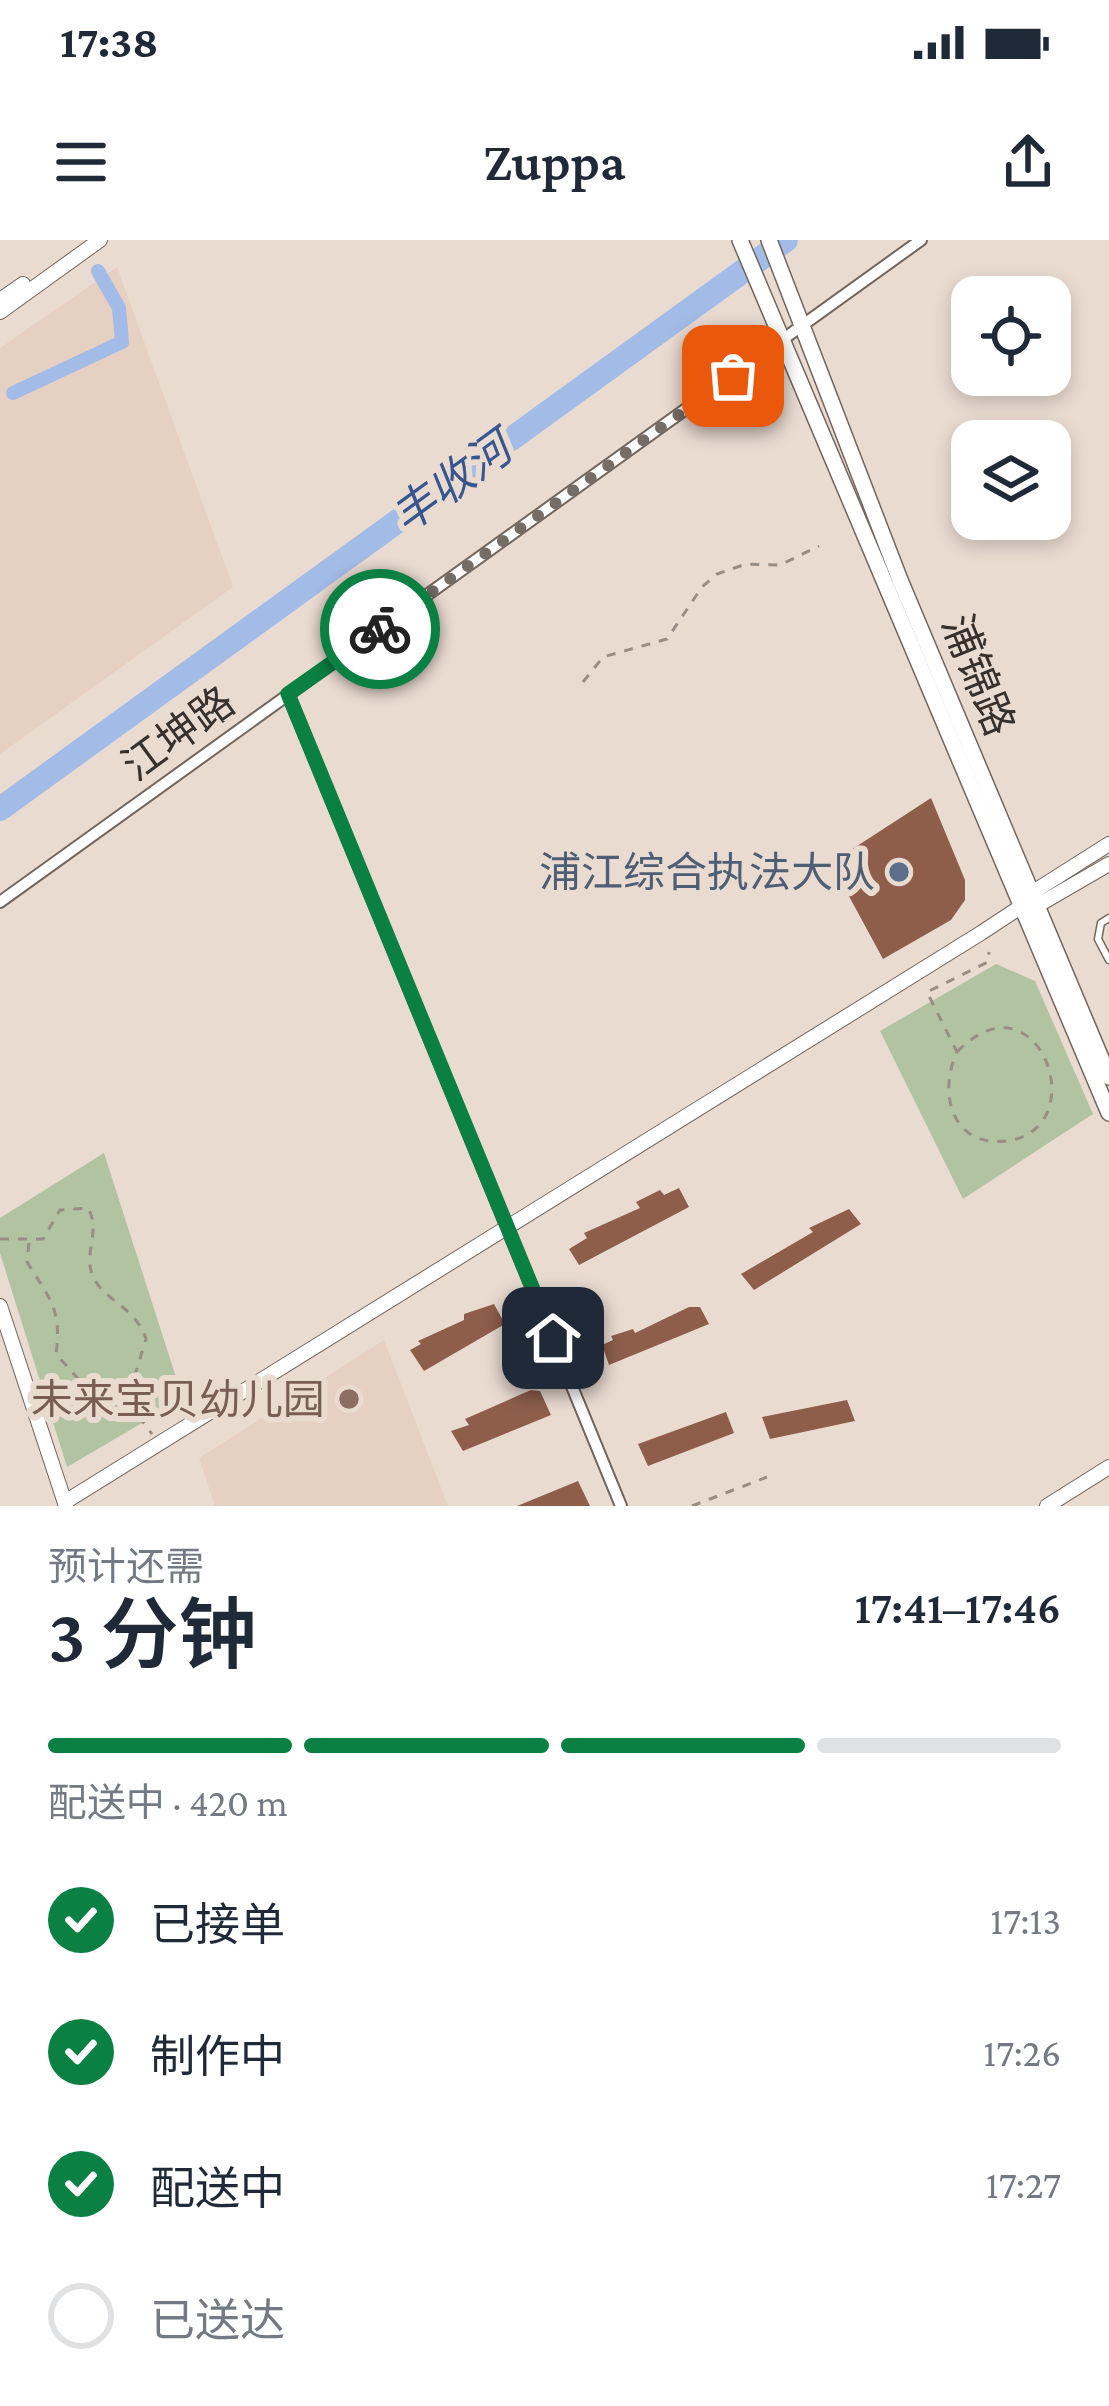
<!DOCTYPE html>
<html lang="zh">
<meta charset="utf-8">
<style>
:root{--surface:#fff;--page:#f2f2f3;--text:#1f2937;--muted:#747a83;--line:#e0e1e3;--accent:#0b8043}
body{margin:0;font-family:"Crimson Pro","Noto Sans SC",serif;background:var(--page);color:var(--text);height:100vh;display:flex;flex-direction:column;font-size:45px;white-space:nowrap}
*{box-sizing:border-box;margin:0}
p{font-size:39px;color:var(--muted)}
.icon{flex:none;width:66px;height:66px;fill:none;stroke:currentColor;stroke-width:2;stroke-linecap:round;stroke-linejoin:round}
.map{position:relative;height:1266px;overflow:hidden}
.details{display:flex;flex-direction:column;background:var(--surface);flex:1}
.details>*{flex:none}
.fabs{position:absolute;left:951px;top:36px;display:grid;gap:24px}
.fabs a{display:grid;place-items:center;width:120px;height:120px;border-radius:24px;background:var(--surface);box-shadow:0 6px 18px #0003;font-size:60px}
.pin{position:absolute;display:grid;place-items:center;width:102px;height:102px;color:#fff;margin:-51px;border-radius:24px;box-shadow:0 6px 18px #0006}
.courier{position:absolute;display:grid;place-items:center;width:120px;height:120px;margin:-60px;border:9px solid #0b8043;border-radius:50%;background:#fff;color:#222;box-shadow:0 3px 15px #0007}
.overview em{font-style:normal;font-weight:600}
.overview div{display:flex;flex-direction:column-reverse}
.overview{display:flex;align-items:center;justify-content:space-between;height:204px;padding:0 48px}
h1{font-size:78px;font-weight:600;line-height:90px}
.bar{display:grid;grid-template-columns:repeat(4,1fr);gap:18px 12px;align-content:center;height:144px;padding:0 48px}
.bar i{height:15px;border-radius:9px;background:var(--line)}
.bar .active{background:var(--accent)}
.bar p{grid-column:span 4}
ol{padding:0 48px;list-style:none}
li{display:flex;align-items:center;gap:36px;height:132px}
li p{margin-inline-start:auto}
li .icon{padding:12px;border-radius:50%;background:var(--accent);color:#fff;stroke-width:4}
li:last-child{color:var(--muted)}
li i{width:66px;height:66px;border:6px solid var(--line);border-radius:50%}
.status{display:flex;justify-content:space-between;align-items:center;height:84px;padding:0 60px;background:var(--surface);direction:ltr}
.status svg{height:33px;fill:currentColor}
header{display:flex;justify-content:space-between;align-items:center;height:156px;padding:0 48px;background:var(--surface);font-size:54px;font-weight:600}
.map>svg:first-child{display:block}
.built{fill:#e6d0c1}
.green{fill:#b1c3a0}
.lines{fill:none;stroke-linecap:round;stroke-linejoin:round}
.canal{stroke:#a2bbe7;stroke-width:14}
.river{stroke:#a2bbe7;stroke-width:24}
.building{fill:#8e5e4b}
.service-casing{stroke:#72655c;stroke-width:9}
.minor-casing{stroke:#72655c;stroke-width:14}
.tertiary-casing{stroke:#72655c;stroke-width:16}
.secondary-casing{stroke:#72655c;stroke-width:18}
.path{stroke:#998e86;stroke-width:3;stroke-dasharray:9 9;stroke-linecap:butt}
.service{stroke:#fff;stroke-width:6}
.minor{stroke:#fff;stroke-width:10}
.tertiary{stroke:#fff;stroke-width:14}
.secondary{stroke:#fff;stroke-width:15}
.done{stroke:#766c66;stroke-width:12;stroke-dasharray:0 21.6}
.route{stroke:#0b8043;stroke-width:15}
.service-dot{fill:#5c6f8a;stroke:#eadbd1;stroke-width:4.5}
.education-dot{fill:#8d6e63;stroke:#eadbd1;stroke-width:4.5}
.labels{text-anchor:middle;stroke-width:12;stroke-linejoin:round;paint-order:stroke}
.street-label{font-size:42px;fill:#37312d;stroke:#eadbd1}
.service-label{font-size:42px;fill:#4e5e75;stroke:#eadbd1;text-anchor:end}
.education-label{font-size:42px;fill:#785e54;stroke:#eadbd1;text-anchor:end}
.water-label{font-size:45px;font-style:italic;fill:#37558e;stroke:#eadbd1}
</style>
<div class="status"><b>17:38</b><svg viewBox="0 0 49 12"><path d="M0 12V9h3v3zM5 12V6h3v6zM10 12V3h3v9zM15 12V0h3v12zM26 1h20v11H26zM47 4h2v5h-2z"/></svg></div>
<header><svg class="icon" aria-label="menu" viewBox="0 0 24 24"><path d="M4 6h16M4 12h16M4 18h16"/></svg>Zuppa<svg class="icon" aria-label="share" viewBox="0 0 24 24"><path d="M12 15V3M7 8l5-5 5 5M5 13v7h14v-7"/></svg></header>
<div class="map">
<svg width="1109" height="1266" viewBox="0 0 1109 1266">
<rect width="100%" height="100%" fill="#eadbd1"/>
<g class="built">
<polygon points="117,27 233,347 0,514 0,108"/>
<polygon points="384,1100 448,1266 215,1266 199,1218"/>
</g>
<g class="green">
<polygon points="996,724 1035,741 1093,874 963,959 880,791"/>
<polygon points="104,913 183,1159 67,1227 0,1013 0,978"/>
</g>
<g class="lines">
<polyline class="canal" points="13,153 122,102 119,68 98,31"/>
<polyline class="river" points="0,569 786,0"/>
</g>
<g class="building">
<polygon points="931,558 965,640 965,660 951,680 883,719 831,623"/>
<polygon points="679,948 689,967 579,1025 569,1009 587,998 584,993 640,968 636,962 660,950 664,955"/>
<polygon points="849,969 861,984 754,1050 741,1034 813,992 809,988"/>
<polygon points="494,1064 505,1084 424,1131 410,1110 421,1104 418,1101 464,1080 464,1074"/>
<polygon points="689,1067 700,1067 709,1084 609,1125 602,1105 613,1100 611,1096 633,1089 635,1093"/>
<polygon points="531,1150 540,1151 551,1175 463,1211 451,1191 469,1185 465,1179"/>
<polygon points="847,1160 855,1181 770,1199 762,1177"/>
<polygon points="726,1172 734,1193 648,1226 638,1204"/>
<polygon points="578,1241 590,1266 517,1266"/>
</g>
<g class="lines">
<g class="service-casing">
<polyline id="service" points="1109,678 1101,683 1098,699 1109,720"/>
</g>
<g class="minor-casing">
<g id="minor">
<polyline points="288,454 621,1266"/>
<polyline points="0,662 921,0"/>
</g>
</g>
<g class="tertiary-casing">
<g id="tertiary">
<polyline points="0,60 23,44"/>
<polyline points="0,72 100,0"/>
<polyline points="1033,668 1109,624"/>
<polyline points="0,1066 66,1266"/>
<polyline points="65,1262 981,693 1022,666 1030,654 1109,604"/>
<polyline points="1047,1266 1109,1227"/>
</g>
</g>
<g class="secondary-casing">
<g id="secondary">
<polyline points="740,0 1109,873"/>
<polyline points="769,0 900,340 1109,837"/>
</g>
</g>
<g class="path">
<polyline points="583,442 603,417 667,399 702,347 717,334 746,324 780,325 819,306"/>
<path d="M957 812C1038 728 1096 889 1007 901 951 908 938 852 957 812L927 752 988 722 989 712"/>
<path d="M0 999H43L60 970 88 968C101 991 84 1011 92 1034 101 1060 135 1065 146 1099L127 1161 152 1194"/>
<path d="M29 1003 27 1022C50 1059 62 1069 56 1114L81 1142"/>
<polyline points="692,1266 767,1237"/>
</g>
<use href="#service" class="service"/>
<use href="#minor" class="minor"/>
<use href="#tertiary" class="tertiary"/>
<use href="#secondary" class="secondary"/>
</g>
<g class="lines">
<polyline class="done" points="380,389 733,136"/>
<polyline class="route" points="380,389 288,454 553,1098"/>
</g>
<circle class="service-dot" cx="899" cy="632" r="12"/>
<circle class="education-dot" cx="349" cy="1159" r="12"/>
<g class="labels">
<g class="street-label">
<text transform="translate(979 435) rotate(68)" y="15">浦锦路</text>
<text transform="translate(178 493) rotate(-36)" y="15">江坤路</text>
</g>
<g class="service-label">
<text x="875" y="647">浦江综合执法大队</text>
</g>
<g class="education-label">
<text x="325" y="1174">未来宝贝幼儿园</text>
</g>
<g class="water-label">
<text transform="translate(451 242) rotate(-36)" y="16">丰收河</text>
</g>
</g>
</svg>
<div class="fabs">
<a><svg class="icon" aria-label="locate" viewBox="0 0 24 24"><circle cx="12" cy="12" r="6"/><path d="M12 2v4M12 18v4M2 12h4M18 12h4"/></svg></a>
<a><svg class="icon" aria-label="layers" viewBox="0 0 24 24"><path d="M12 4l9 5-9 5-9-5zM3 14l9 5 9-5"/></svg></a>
</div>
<div class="pin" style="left:733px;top:136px;background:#ea580c"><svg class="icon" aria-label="bag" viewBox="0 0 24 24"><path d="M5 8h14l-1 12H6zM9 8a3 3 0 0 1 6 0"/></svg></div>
<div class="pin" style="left:553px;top:1098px;background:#1f2937"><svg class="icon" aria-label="home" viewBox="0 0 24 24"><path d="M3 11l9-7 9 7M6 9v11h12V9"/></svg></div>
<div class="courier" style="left:380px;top:389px"><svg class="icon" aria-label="bike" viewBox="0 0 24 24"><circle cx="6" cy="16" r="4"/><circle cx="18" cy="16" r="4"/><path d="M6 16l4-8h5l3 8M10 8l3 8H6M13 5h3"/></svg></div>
</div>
<section class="details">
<div class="overview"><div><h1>3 分钟</h1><p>预计还需</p></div><em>17:41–17:46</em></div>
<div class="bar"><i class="active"></i><i class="active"></i><i class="active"></i><i></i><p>配送中 · 420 m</p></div>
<ol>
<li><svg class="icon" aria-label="check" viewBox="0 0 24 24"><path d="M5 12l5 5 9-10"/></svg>已接单<p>17:13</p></li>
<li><svg class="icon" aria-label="check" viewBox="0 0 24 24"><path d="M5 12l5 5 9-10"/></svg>制作中<p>17:26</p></li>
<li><svg class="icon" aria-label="check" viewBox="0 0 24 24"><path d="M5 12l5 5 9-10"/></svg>配送中<p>17:27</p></li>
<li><i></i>已送达</li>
</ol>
</section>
